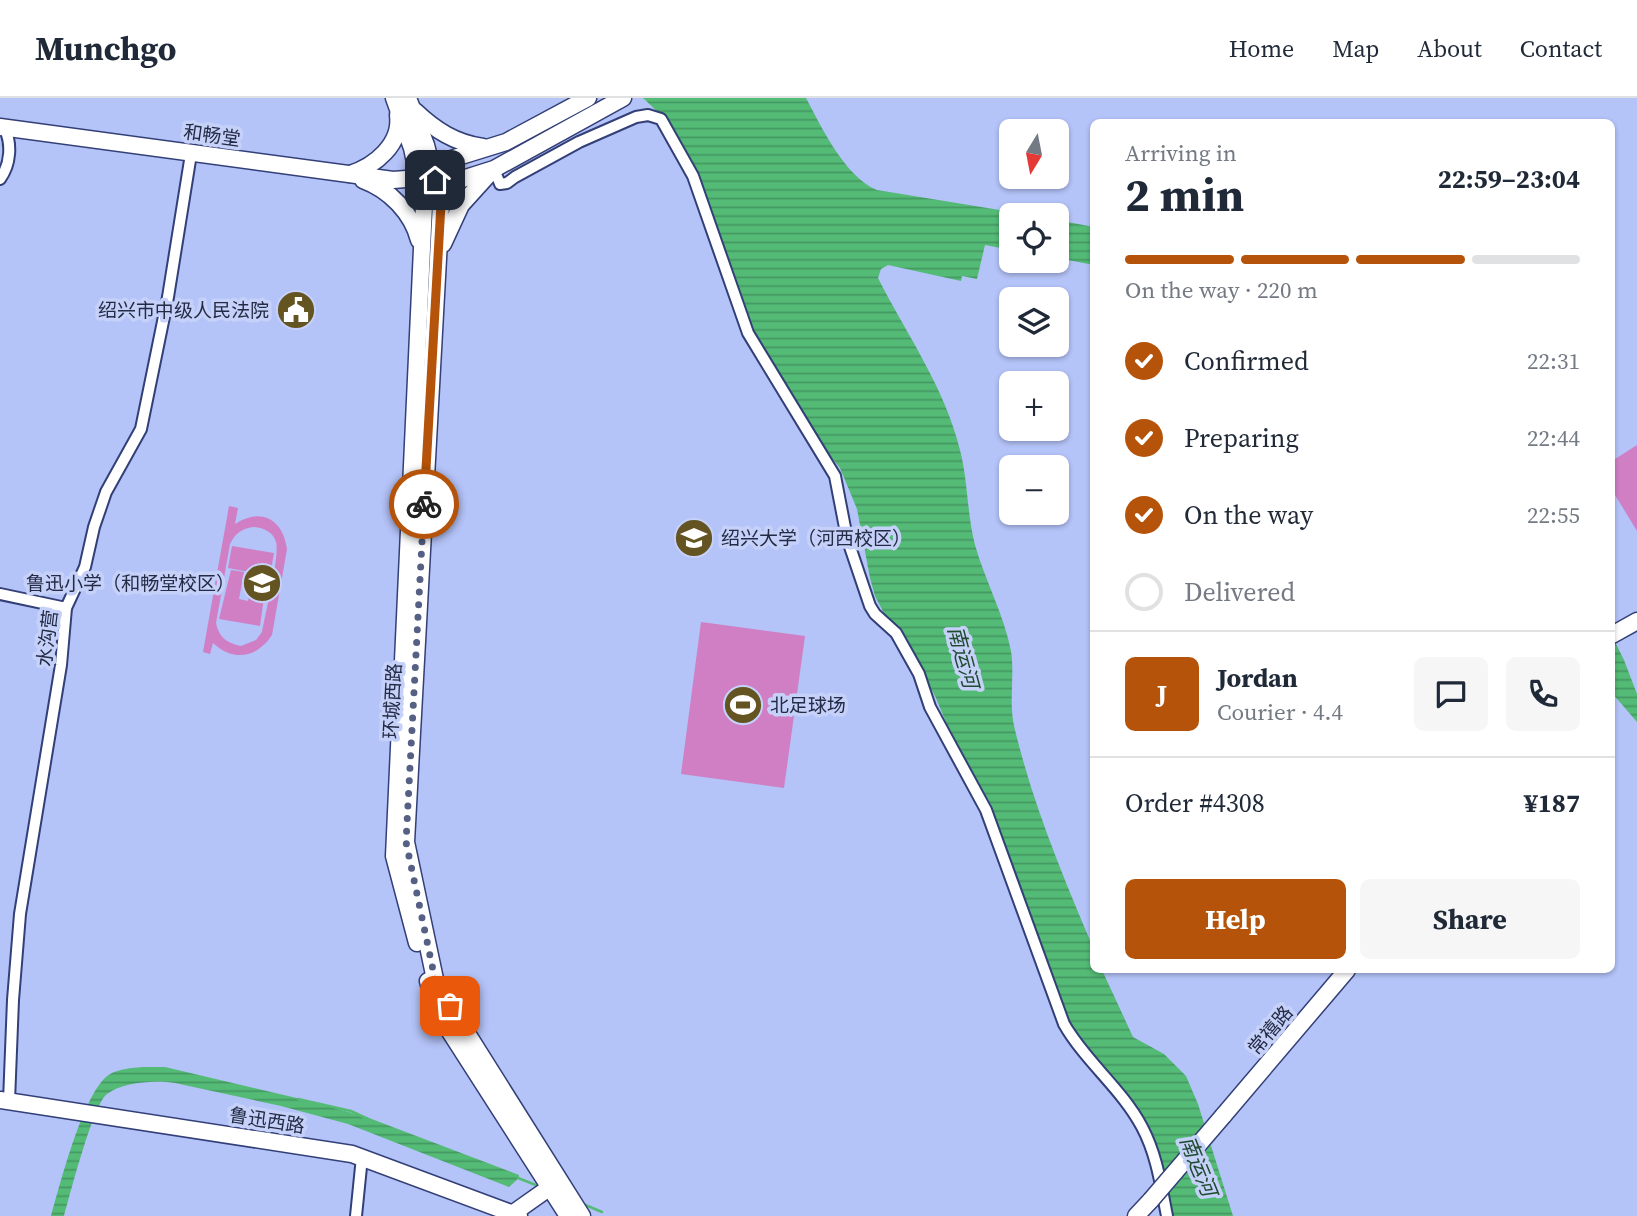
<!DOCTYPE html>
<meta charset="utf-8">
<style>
:root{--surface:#fff;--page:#f6f6f7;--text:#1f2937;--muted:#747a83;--line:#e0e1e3;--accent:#b45309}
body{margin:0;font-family:"Source Serif 4","Noto Sans SC",serif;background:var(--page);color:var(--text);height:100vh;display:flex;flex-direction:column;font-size:26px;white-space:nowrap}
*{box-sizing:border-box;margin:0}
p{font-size:23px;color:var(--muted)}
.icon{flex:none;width:38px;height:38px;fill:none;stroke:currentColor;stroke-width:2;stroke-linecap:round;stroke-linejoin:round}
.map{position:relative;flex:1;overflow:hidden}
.details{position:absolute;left:1090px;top:21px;width:525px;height:854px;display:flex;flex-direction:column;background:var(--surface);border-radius:10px;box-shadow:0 2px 5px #0004}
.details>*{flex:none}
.needle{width:46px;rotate:190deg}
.fabs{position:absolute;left:999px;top:21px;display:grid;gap:14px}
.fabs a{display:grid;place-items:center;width:70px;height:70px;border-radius:10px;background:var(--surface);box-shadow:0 2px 5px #0004;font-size:35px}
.pin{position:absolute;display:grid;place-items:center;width:60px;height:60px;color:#fff;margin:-30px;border-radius:14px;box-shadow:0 4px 10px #0006}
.courier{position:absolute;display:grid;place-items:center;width:70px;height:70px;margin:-35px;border:5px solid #b45309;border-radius:50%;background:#fff;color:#222;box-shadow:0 2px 9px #0007}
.summary em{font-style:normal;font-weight:700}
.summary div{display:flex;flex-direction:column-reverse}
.summary{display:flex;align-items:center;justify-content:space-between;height:119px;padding:0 35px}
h1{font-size:46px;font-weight:700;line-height:52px}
.bar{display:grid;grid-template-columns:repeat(4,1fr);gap:10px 7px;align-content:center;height:84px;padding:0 35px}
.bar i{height:9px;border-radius:5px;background:var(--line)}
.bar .on{background:var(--accent)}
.bar p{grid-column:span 4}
.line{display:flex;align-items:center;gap:18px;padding:0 35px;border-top:2px solid var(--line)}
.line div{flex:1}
.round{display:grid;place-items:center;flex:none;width:74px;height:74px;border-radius:10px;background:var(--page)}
ol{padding:0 35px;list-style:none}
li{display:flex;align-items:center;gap:21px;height:77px}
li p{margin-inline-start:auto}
li .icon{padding:7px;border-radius:50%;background:var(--accent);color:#fff;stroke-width:4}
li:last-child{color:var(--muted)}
li i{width:38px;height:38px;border:4px solid var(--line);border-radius:50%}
.cta{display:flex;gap:14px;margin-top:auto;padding:14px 35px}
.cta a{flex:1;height:80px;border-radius:10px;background:var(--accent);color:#fff;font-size:28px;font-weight:700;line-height:80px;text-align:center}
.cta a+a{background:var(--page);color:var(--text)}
header{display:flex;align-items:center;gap:42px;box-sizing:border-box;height:98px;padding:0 35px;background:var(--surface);border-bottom:2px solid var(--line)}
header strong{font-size:33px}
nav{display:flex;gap:38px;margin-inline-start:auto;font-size:24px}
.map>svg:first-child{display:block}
.pitch{fill:#d07fc4;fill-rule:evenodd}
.water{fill:url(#water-rules)}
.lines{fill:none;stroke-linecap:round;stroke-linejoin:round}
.stream{stroke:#54bb76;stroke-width:2.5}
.street-casing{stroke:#333f77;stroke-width:14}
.secondary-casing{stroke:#333f77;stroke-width:19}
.street{stroke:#fff;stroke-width:10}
.secondary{stroke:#fff;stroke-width:16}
.secondary-bridge-casing{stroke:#333f77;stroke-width:19;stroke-linecap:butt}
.secondary-bridge{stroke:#fff;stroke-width:16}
.done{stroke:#566084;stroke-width:7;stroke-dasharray:0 12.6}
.route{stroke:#b45309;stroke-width:9}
.labels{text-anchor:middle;stroke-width:7;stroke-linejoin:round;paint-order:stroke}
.street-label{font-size:19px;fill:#242b45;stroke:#c5d1f9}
.poi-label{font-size:19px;fill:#242b45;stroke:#c5d1f9;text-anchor:end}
.water-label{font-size:21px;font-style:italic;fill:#214b2f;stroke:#c5d1f9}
</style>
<header>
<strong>Munchgo</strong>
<nav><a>Home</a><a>Map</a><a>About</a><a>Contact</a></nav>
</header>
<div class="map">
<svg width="1637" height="1118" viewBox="0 0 1637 1118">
<defs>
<pattern id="water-rules" width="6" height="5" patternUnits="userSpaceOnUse" patternTransform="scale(1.75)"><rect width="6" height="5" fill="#54bb76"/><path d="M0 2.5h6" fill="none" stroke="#459863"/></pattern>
</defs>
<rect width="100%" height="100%" fill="#b4c3f8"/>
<g class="pitch">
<polygon points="1637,347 1637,433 1612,392 1612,363"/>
<path d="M229 408 238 410 235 426C261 409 283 421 287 451L272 537C257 560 233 564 213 545L210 556 203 554ZM254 429C264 430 273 434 276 444 280 458 265 516 262 534L256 542 241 548C226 545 219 539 216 525L230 446C235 435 243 430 254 429Z"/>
<polygon points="232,448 274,455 270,478 258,476 267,478 260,528 219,521 231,472 244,474 239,501 248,503 254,475 228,470"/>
<polygon points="701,524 805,538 784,690 681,676"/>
</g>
<g class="water">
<path d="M643 0H806C822 30 845 79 877 92L1030 117H1012L1011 152 985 147 977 181 962 178 961 183 888 167 881 171 878 180C907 237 945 290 960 352 968 383 967 416 975 447 985 482 1004 517 1011 553 1015 579 1008 606 1015 632 1034 710 1063 778 1094 852V872H1102L1133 939 1164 956 1186 978 1198 1006 1233 1118H1170L1147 1040 1075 942 936 600 924 577 887 521 875 498 870 480 857 411 840 370 820 345 752 237 698 79 662 18Z"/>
<polygon points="1057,122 1094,129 1094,167 1057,160"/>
<polygon points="1612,538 1624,562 1637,596 1637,624 1612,595"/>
<path d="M142 969H165L318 1005 369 1020 519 1077V1080L509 1089 348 1026 281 1008 175 985C155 982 123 984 107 996 93 1006 70 1097 64 1118H51C60 1087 84 991 110 976 119 971 132 970 142 969Z"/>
</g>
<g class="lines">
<g class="stream">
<polyline points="298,1001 351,1013 368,1021"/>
<polyline points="518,1080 541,1089"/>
<polyline points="583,1106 602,1114"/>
</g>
<g class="street-casing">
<g id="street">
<path d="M494 71 500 86 507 85 515 79 579 44 636 19 648 17 661 21 693 78 748 235 835 378 847 440 870 508 875 516 896 535 919 576 930 609 986 712 1064 926C1085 963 1122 991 1142 1029 1157 1057 1161 1088 1167 1118"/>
<path d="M0 81C11 66 12 45 4 29"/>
<polyline points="0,496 66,510"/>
<polyline points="9,1003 13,902 20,816 61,567 66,510 85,469 94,429 106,394 141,331 168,199 191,56"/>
<polyline points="356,1118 362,1059"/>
</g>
</g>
<g class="secondary-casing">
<g id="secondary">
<polyline points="394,0 412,50 424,107 394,758 417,845"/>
<polyline points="408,0 426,47 441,106 406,744 436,886 582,1118"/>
<path d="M415 13C435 32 455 45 483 49"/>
<polyline points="0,29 393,82 419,80 453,84 494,71 623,0"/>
<polyline points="427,75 448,62 506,44 588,0"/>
<path d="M350 76C375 68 402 46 398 17"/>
<path d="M363 82C390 92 412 115 419 142"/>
<polyline points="443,146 461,107 490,75"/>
<polyline points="1612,537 1637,523"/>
<polyline points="428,883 436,912 568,1118"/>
<polyline points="0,1002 352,1056 519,1118"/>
<polyline points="1223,1018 1347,872"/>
<polyline points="512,1116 556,1085"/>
<polyline points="1136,1118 1151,1102"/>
</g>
</g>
<use href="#street" class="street"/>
<use href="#secondary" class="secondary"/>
<g class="secondary-bridge-casing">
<polyline id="secondary-bridge" points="1151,1102 1223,1018"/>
</g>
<use href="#secondary-bridge" class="secondary-bridge"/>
</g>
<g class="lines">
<polyline class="done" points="424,406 406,744 436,886 450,908"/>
<polyline class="route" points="424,406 441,106 435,82"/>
</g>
<defs>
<g id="civic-disc" transform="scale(2.0125)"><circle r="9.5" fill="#645421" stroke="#c5d1f9"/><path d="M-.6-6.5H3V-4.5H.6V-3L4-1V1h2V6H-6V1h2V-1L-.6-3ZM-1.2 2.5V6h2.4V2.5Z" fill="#fff"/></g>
<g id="university-disc" transform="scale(2.0125)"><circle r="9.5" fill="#645421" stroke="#c5d1f9"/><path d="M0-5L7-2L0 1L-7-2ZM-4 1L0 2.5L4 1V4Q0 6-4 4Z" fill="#fff"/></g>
<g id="school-disc" transform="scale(2.0125)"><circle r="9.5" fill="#645421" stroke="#c5d1f9"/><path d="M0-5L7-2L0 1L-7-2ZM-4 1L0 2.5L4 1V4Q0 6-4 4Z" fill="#fff"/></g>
<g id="stadium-disc" transform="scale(2.0125)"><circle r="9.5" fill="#645421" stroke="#c5d1f9"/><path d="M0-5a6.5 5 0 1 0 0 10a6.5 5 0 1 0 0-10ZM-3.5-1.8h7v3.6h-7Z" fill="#fff"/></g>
</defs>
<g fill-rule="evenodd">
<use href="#civic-disc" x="296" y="212"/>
<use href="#university-disc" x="694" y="440"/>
<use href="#school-disc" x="262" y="485"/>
<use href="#stadium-disc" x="743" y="607"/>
</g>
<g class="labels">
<g class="street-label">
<text transform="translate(212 37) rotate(8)" y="7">和畅堂</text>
<text transform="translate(47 540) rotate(-83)" y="7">水沟营</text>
<text transform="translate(392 603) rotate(-87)" y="7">环城西路</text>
<text transform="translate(1270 932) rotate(-50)" y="7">常禧路</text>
<text transform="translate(267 1022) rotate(9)" y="7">鲁迅西路</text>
</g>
<g class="poi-label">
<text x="269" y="219">绍兴市中级人民法院</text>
<text x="721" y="447" text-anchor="start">绍兴大学（河西校区）</text>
<text x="235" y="492">鲁迅小学（和畅堂校区）</text>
<text x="770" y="614" text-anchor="start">北足球场</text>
</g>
<g class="water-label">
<text transform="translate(963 559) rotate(75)" y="7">南运河</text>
<text transform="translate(1198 1068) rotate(68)" y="7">南运河</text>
</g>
</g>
</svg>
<div class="fabs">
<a><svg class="needle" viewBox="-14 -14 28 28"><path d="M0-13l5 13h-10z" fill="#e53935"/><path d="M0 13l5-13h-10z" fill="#747a83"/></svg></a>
<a><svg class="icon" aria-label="locate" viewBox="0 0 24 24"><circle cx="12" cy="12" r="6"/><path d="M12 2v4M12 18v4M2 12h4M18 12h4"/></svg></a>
<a><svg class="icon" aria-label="layers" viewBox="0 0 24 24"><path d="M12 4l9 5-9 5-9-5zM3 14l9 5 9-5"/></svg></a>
<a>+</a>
<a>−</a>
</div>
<div class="pin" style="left:450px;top:908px;background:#ea580c"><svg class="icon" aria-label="bag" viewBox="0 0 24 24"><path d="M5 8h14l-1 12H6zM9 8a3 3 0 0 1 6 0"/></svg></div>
<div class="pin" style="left:435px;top:82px;background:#1f2937"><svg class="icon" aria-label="home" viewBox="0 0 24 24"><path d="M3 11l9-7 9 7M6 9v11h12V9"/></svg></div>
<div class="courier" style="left:424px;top:406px"><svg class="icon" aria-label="bike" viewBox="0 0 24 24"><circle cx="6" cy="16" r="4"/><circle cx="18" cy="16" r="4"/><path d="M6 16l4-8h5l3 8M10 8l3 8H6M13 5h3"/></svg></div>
<section class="details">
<div class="summary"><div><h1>2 min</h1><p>Arriving in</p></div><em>22:59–23:04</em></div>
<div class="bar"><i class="on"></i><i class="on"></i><i class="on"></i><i></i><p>On the way · 220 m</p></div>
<ol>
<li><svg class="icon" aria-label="check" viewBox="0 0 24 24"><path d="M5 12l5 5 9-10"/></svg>Confirmed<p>22:31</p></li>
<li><svg class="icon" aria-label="check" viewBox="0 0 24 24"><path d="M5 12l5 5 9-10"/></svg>Preparing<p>22:44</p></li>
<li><svg class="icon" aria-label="check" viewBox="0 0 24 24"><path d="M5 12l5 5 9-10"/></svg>On the way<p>22:55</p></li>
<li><i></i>Delivered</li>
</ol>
<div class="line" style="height:126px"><b class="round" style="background:var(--accent);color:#fff">J</b><div><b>Jordan</b><p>Courier · 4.4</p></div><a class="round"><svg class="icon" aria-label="chat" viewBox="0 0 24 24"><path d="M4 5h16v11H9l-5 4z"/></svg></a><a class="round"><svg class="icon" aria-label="phone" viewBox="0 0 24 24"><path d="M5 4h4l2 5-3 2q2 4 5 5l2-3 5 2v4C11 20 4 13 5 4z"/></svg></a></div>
<div class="line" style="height:91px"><div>Order #4308</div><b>¥187</b></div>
<div class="cta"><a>Help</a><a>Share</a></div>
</section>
</div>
